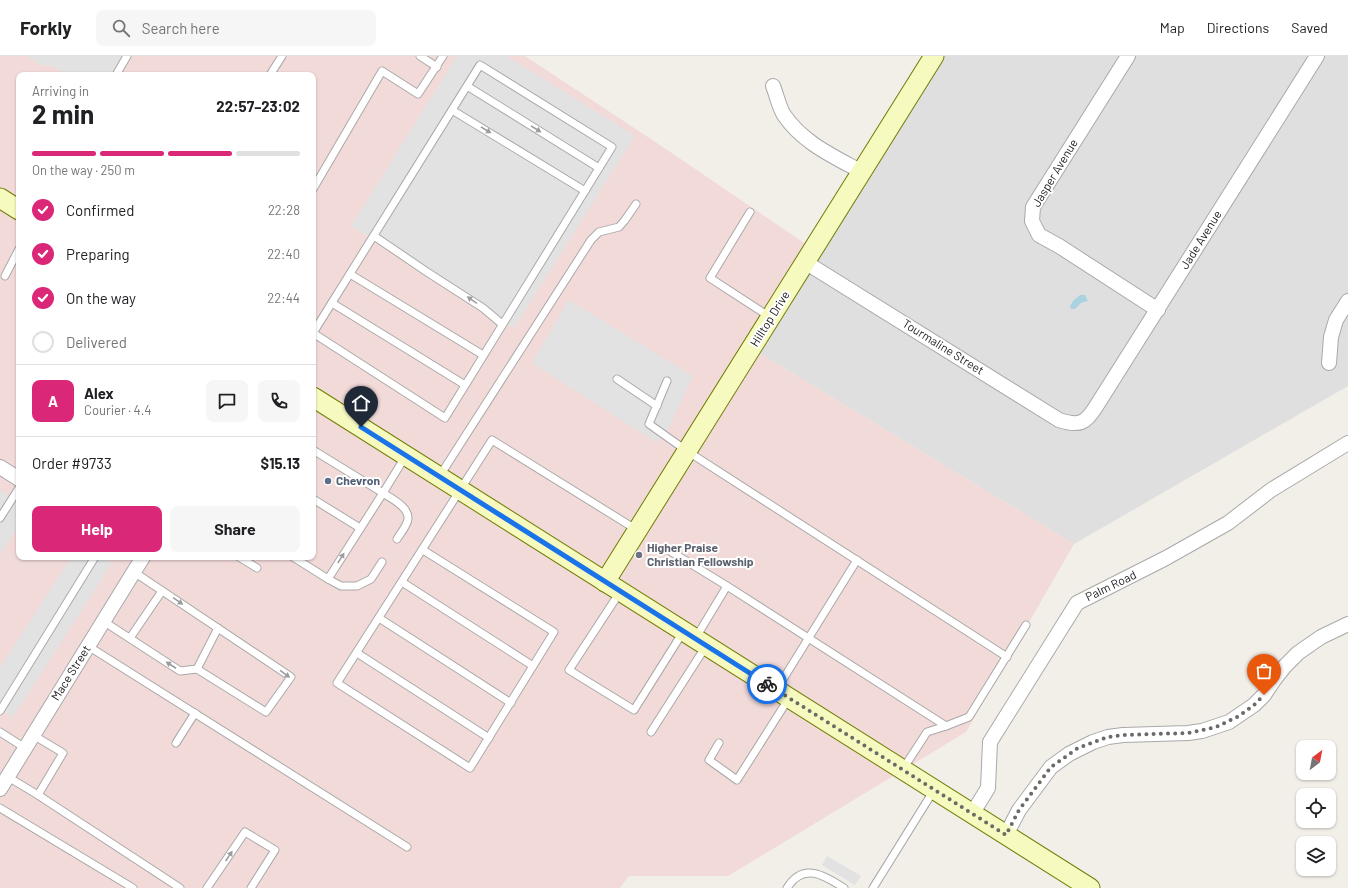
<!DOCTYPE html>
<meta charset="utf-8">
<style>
:root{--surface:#fff;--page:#f6f6f6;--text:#202124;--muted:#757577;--line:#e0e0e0;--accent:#db2777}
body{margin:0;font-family:Barlow,sans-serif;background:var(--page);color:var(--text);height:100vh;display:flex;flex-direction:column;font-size:15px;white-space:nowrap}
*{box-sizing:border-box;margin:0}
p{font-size:13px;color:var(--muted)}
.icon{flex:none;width:22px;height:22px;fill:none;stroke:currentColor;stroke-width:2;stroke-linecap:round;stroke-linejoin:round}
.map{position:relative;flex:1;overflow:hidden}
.drawer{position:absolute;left:16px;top:16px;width:300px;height:488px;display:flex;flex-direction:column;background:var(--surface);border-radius:8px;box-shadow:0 1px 3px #0004}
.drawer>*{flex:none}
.needle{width:26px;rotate:32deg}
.buttons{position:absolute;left:1296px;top:684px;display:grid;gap:8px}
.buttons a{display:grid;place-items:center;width:40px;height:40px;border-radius:8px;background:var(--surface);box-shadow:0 1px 3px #0004;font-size:20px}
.pin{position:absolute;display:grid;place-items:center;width:34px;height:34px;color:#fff;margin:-41px -17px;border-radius:50% 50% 50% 0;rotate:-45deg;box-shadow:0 0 4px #0007}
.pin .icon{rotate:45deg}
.courier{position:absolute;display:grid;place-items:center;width:40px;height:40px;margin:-20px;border:3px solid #1a73e8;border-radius:50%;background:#fff;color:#222;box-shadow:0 1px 5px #0007}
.overview em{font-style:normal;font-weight:700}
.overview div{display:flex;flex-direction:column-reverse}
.overview{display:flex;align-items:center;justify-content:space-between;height:68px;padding:0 16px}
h1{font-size:26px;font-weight:700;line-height:30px}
.bar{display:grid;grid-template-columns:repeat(4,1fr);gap:6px 4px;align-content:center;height:48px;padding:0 16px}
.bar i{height:5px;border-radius:3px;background:var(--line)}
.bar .current{background:var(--accent)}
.bar p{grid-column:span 4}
.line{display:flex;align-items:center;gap:10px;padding:0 16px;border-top:1px solid var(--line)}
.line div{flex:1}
.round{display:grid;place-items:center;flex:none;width:42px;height:42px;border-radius:8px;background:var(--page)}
ol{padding:0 16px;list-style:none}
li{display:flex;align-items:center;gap:12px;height:44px}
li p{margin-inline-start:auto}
li .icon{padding:4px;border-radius:50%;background:var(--accent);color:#fff;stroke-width:4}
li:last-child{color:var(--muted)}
li i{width:22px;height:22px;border:2px solid var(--line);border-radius:50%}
.action{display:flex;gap:8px;margin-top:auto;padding:8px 16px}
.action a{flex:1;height:46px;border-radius:8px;background:var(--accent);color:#fff;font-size:16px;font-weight:700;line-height:46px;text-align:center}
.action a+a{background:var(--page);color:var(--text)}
header{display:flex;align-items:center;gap:24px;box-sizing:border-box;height:56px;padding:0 20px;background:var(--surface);border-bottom:1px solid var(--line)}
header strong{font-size:19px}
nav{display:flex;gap:22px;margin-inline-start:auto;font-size:14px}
.search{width:280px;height:36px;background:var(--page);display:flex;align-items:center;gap:10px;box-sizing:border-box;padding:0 14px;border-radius:8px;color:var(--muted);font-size:15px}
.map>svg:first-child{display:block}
.residential{fill:#e0dfdf}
.commercial{fill:#f2dad9;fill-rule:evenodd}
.parking{fill:#e2e2e2}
.water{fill:#aad3df}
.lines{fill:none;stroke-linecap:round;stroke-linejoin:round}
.service-casing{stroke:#a9a9a9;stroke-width:9}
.minor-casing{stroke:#a9a9a9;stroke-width:16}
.secondary-casing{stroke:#707d05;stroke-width:21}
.service{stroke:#fff;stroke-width:7}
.minor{stroke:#fff;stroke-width:14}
.secondary{stroke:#f7fabf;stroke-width:19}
.oneway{fill:#9c9c9c}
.done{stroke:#6b6a68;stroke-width:4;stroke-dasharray:0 7.2}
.route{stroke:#1a73e8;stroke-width:5}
.service-dot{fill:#5c6f8a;stroke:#fff;stroke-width:1.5}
.worship-dot{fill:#6b7280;stroke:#fff;stroke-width:1.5}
.labels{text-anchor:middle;stroke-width:4;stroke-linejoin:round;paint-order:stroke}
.street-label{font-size:12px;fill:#222;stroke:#fff}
.service-label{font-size:12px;font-weight:bold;fill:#4e5e75;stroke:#fff;text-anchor:start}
.worship-label{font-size:12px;font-weight:bold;fill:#5b616d;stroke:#fff;text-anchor:start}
</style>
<header>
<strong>Forkly</strong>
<div class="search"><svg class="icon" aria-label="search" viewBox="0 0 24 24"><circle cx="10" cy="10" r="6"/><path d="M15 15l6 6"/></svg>Search here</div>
<nav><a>Map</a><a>Directions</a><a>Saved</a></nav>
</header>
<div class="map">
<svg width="1348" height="832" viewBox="0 0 1348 832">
<rect width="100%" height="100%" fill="#f2efe9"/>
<polygon class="residential" points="944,0 1348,0 1348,330 1074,488 751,292"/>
<path class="commercial" d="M0 0H525L657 87 813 193 751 292 1074 488 966 676 728 820H629L620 832H0ZM19 19H313V501H19Z"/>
<g class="parking">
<polygon points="27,0 132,0 120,19 66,19 51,9 42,10"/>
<polygon points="457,0 507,0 635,80 514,272 351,170"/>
<polygon points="569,244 693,320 668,373 657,387 532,307"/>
<polygon points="0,434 19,446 19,469 0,499"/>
<polygon points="71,501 102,501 112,507 13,661 0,653 0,612"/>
<polygon points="827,800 861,820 855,829 822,809"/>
</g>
<polygon class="water" points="1080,239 1085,239 1088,245 1081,247 1075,253 1071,253 1070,250 1073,245"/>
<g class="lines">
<g class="service-casing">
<g id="service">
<polyline points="420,0 437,11"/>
<polyline points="116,19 127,0"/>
<polyline points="270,19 282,0"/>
<polyline points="467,30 599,112"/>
<polyline points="452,54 585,135"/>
<polyline points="313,133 382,15 418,38 443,0"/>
<polyline points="750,156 710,222 770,261"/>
<polyline points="374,180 427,216 483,252 502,268"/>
<polyline points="350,218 483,299"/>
<polyline points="5,220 19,193"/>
<polyline points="332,247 465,329"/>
<polyline points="313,277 480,9 612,91 445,362 313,277"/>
<polyline points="617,323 657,350"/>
<polyline points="667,325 649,368 687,395 1007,601"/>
<polyline points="313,394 383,437 405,401"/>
<polyline points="439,421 591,184 599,176 619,171 625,164 636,148"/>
<polyline points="313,443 360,472"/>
<polyline points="0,462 19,432"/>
<polyline points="423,494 554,576 470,712 337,627 492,384 637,474"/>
<polyline points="670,495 727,530 695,583"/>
<polyline points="239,501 257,512"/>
<path d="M293 501 328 523 383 437C392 443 409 451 408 463 407 470 400 478 397 483"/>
<polyline points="328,523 341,530 357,530 371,523 382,506"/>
<polyline points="402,526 533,610"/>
<polyline points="727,530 946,670 927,676 903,713"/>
<polyline points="620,536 569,614 634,654 683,576"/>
<polyline points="379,562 511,647"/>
<polyline points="103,565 180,615 197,613 266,656 291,621 134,516"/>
<polyline points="130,582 162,535"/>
<polyline points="88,590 407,791"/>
<polyline points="357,597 489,682"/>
<polyline points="197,613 218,572"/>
<polyline points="777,633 857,504"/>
<polyline points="0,655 95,501"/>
<polyline points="946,670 969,661 1026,569"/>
<polyline points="0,676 25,692"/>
<polyline points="651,676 706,590"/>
<polyline points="176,687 195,657"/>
<polyline points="719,687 709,704 737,724 789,642"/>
<polyline points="8,721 38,739 63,697 33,679"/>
<polyline points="38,739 180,832"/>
<polyline points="0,752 133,832"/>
<polyline points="207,832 245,776 275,794 251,832"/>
<path d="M787 832C803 806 824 819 844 832"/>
<polyline points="873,832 934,734"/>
</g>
</g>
<g class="minor-casing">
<g id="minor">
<polyline points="1128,0 1033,151 1032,165 1039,179 1059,190 1158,254"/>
<path d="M773 30C777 40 779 51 784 59 803 87 833 100 862 116"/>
<path d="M805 206 1059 364C1080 371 1086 367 1097 349L1317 0"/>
<polyline points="1329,307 1331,281 1336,264 1348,245"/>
<polyline points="0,411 19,423"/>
<polyline points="0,733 143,501"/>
<polyline points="972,758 988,732 990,686 1077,547 1166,502 1228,467 1271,434 1348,387"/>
<polyline points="1006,779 1019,754 1051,711 1069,698 1093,686 1108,681 1123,679 1188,677 1202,675 1229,666 1254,649 1264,639 1274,624 1285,610 1298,597 1321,581 1348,568"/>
</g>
</g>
<g class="secondary-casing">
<g id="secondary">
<polyline points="0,142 19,154"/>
<polyline points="313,341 1090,832"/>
<polyline points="605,526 934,0"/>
</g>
</g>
<use href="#service" class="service"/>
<use href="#minor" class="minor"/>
<use href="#secondary" class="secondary"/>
</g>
<defs><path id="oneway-solid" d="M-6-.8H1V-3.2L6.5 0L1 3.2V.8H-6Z"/></defs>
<g class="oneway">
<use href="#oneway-solid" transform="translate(536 73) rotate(32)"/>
<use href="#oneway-solid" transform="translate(486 74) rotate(31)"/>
<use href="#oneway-solid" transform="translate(472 244) rotate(-146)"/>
<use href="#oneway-solid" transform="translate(341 502) rotate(-58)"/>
<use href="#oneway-solid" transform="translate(178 545) rotate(34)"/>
<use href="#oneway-solid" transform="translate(171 609) rotate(-147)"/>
<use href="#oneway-solid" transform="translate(285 618) rotate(36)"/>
<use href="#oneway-solid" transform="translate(229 800) rotate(-56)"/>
</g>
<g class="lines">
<polyline class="done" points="767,628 1006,779 1019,754 1051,711 1078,692 1108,681 1123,679 1188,677 1216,671 1239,660 1254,649 1264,639"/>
<polyline class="route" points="361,371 767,628"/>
</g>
<circle class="service-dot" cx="328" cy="425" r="4"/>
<circle class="worship-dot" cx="639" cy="499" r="4"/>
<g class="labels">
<g class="street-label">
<text transform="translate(1055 117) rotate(-59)" y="4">Jasper Avenue</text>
<text transform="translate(1201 184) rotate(-58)" y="4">Jade Avenue</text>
<text transform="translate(770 263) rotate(-58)" y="4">Hilltop Drive</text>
<text transform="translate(943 291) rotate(32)" y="4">Tourmaline Street</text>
<text transform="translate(1111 530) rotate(-26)" y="4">Palm Road</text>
<text transform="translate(71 617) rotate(-58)" y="4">Mace Street</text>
</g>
<g class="service-label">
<text x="336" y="429">Chevron</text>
</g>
<g class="worship-label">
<text x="647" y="496">Higher Praise<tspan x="647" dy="14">Christian Fellowship</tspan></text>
</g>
</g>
</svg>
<div class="buttons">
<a><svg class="needle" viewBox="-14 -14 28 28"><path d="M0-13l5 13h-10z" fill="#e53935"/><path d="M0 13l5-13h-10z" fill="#757577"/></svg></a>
<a><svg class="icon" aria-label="locate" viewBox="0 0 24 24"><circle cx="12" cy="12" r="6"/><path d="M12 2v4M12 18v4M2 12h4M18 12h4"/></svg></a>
<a><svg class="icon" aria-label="layers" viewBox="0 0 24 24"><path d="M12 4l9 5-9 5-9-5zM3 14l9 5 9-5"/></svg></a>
</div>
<div class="pin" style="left:1264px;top:639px;background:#ea580c"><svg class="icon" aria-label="bag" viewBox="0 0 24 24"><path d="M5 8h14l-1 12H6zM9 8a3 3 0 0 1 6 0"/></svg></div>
<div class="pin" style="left:361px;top:371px;background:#1f2937"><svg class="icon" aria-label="home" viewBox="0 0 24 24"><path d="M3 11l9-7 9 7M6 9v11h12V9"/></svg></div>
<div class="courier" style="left:767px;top:628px"><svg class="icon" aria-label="bike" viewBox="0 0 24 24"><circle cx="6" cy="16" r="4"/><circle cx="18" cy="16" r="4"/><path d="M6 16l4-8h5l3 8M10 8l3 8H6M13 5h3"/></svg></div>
<section class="drawer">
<div class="overview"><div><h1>2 min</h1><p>Arriving in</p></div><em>22:57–23:02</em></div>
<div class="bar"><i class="current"></i><i class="current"></i><i class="current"></i><i></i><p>On the way · 250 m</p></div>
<ol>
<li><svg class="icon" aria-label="check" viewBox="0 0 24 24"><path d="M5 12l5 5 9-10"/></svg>Confirmed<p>22:28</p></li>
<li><svg class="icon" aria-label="check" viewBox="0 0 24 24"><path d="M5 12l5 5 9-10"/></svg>Preparing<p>22:40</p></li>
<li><svg class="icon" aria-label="check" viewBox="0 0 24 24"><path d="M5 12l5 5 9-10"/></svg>On the way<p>22:44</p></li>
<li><i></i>Delivered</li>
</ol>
<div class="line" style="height:72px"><b class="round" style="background:var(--accent);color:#fff">A</b><div><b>Alex</b><p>Courier · 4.4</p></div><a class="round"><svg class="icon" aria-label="chat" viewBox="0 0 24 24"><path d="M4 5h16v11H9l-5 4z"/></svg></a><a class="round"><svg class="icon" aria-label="phone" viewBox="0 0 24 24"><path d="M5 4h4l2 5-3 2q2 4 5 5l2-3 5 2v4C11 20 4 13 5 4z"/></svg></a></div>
<div class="line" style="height:52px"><div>Order #9733</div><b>$15.13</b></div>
<div class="action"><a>Help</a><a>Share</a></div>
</section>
</div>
